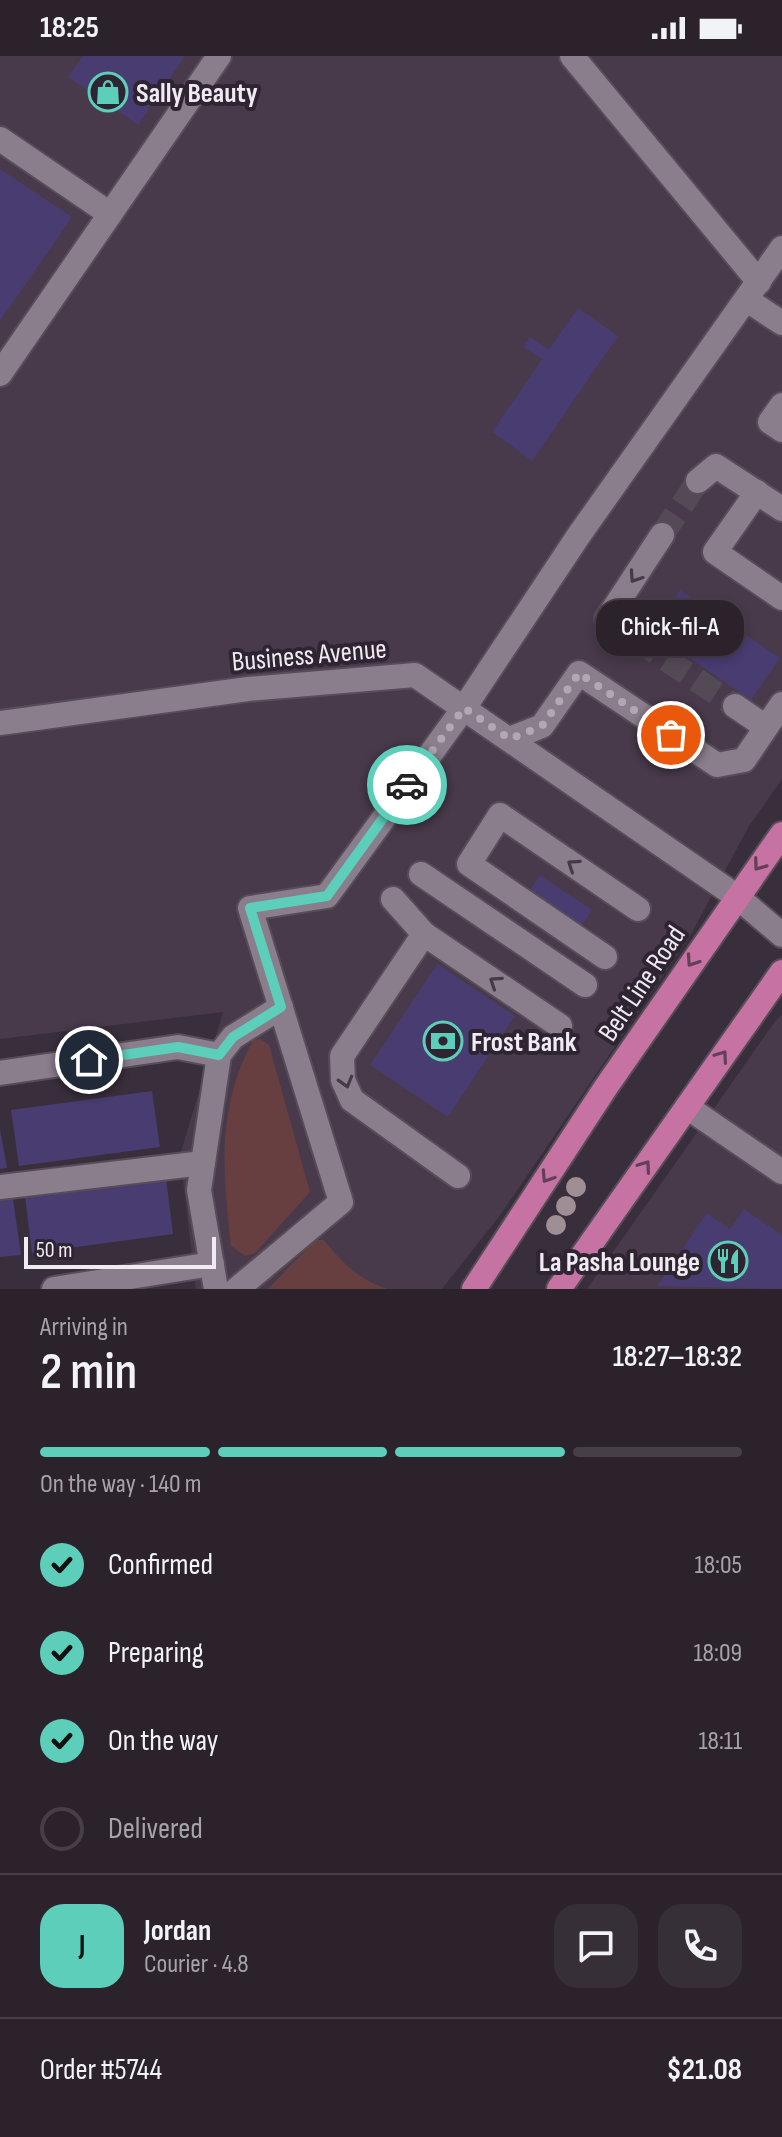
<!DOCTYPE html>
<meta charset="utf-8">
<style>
:root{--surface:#2b222c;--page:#372f38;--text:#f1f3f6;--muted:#a6a4a9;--line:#473f48;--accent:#5cceba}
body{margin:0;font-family:"Sofia Sans Condensed",sans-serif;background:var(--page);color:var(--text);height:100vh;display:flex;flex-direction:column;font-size:30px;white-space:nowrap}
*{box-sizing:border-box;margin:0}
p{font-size:26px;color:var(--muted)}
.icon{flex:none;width:44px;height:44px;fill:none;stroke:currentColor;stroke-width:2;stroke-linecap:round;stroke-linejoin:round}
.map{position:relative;height:1233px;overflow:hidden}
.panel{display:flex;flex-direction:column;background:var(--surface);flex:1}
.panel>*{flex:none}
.scale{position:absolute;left:24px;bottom:20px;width:192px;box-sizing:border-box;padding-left:8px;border:4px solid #f0eaf2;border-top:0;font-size:22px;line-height:28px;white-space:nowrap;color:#f0eaf2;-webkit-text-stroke:6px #2f2431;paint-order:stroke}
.pin{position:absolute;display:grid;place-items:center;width:68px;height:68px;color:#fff;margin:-34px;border:4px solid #fff;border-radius:50%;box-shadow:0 2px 8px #0007}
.courier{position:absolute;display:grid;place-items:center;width:80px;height:80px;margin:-40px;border:6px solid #5cceba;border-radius:50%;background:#fff;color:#222;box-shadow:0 2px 10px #0007}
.bubble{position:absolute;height:56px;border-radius:24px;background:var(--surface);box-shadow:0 4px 12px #0003,0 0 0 2px var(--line);font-size:26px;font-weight:600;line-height:56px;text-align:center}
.head em{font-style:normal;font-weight:600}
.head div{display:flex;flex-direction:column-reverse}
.head{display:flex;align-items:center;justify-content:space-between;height:136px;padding:0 40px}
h1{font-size:52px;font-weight:600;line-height:60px}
.bar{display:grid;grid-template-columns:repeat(4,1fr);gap:12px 8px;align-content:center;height:96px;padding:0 40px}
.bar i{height:10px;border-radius:6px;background:var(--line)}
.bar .active{background:var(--accent)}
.bar p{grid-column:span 4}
.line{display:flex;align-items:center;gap:20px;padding:0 40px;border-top:2px solid var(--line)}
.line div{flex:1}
.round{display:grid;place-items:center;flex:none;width:84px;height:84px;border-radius:24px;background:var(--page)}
ol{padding:0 40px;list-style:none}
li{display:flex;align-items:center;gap:24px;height:88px}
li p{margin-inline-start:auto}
li .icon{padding:8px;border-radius:50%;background:var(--accent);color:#111;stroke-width:4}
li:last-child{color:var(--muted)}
li i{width:44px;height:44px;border:4px solid var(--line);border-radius:50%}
.status{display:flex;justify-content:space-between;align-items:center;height:56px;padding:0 40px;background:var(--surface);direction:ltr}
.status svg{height:22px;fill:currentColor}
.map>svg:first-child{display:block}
.built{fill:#48394b}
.green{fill:#673f40}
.building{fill:#483c70}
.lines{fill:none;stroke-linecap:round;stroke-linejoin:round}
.minor-tunnel{stroke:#544a56;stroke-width:24;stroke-dasharray:24 12;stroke-linecap:butt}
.minor-casing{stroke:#564d58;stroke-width:28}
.major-casing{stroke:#564d58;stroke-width:28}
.minor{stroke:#8a7d8c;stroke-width:24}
.major{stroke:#c672a2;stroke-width:24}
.tree{fill:#9f8e94}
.oneway{stroke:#463a48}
.oneway2{stroke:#643f59}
.done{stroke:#b0a8b2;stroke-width:8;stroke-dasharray:0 14.4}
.route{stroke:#5cceba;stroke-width:10}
.labels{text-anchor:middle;stroke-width:8;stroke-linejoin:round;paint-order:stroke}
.poi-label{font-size:28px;font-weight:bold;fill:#f0eaf2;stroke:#2f2431;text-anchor:start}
.street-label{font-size:28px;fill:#f0eaf2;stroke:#2f2431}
</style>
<div class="status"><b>18:25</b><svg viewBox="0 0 49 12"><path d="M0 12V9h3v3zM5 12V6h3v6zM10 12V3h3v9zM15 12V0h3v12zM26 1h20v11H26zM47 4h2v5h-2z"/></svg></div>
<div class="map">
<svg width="782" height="1233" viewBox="0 0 782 1233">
<rect width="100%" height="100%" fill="#392e3b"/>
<g class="built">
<polygon points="0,0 782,0 782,723 749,770 690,880 501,1158 442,1233 196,1233 180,1099 223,956 0,983"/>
<polygon points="782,959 782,1233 587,1233 776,964"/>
</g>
<g class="green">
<path d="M261 983 269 989 310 1136 255 1197 245 1200 231 1190C223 1116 216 1053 253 984Z"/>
<path d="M315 1184H324C343 1208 359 1223 387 1233H268Z"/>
</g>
<g class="building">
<polygon points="83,0 185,0 138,69 68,21"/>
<polygon points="0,113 72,161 0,265"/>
<polygon points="578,252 618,280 532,405 492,376 542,303 523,291 530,281 549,293"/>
<polygon points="680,534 780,602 751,644 651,576"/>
<polygon points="540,819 592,854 580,872 528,837"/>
<polygon points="437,908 515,960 448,1061 370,1009"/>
<polygon points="152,1035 160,1091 19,1110 11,1054"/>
<polygon points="0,1073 7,1112 0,1113"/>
<polygon points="166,1122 173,1178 32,1197 25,1141"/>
<polygon points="13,1142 21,1199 0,1201 0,1144"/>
<polygon points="744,1153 782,1179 782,1233 657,1230 707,1157 730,1173"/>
</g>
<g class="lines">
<g class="minor-tunnel">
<polyline points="662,479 698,425"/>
<polyline points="607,563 735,650"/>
</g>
<g class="minor-casing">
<g id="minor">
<polyline points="572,0 759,226"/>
<polyline points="0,83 110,158"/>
<polyline points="747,244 782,267"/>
<polyline points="0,318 219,0"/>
<polyline points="782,349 770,366 782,374"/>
<polyline points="698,425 716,410 782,453"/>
<polyline points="757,436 715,496 782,542"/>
<polyline points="607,563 662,479"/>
<polyline points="735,650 766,671"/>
<polyline points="0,667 248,633 415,619 736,840 782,879"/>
<polyline points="510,683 542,670 579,617 717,709 744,704 782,648"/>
<polyline points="421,818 585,929"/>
<polyline points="393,843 424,878"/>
<polyline points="605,901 469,808 500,759 638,853"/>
<polyline points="0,1017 178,991 219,999"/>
<polyline points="687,1051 782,1116"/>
<polyline points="458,1120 352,1044 343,1024 342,1000 424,878 560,970"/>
<polyline points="0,1131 203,1107"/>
<polyline points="54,1233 212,1208"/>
<polyline points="216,1233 199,1134 219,999 233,981 281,951"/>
<polyline points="237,1233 341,1146 250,852 327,840 464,652 579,479 782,192"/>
</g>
</g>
<g class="major-casing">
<g id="major">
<polyline points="474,1233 606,1031 782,778"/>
<polyline points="559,1233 782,916"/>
</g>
</g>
<use href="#minor" class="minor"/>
<use href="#major" class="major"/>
</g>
<g class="tree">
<circle cx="576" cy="1131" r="10"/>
<circle cx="566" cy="1150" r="10"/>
<circle cx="556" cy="1169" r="10"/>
</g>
<defs><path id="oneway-chevron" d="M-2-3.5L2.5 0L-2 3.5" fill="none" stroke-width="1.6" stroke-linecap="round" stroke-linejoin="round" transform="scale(2)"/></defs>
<g class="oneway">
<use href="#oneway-chevron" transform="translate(635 521) rotate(124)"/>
<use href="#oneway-chevron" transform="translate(573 809) rotate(-146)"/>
<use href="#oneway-chevron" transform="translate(495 926) rotate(-146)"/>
<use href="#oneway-chevron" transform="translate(346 1026) rotate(74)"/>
</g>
<g class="oneway2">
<use href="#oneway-chevron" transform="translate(759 809) rotate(126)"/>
<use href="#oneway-chevron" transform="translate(692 905) rotate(124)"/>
<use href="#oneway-chevron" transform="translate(722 1000) rotate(-55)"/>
<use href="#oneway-chevron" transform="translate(645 1110) rotate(-55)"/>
<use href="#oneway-chevron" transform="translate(547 1121) rotate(123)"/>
</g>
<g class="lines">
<polyline class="done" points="407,729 464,652 510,683 542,670 579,617 671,679"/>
<polyline class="route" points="89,1004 178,991 219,999 233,981 281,951 250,852 327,840 407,729"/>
</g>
<defs>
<g id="shop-ring" transform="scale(2)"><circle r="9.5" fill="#2f2431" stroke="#5cceba" stroke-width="1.5"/><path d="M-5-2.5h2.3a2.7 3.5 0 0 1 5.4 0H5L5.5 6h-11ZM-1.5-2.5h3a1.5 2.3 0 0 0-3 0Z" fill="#5cceba"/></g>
<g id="bank-ring" transform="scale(2)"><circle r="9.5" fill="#2f2431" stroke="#5cceba" stroke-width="1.5"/><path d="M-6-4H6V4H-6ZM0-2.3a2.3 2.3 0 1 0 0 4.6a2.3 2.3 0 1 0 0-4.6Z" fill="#5cceba"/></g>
<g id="restaurant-ring" transform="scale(2)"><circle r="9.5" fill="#2f2431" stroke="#5cceba" stroke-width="1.5"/><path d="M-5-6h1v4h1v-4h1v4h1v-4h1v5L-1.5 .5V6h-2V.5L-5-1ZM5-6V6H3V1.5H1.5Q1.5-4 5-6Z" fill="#5cceba"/></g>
</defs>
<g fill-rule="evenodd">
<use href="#shop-ring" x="108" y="36"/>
<use href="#bank-ring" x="443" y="985"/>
<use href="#restaurant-ring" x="728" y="1205"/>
</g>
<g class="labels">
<g class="poi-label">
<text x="136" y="46">Sally Beauty</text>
<text x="471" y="995">Frost Bank</text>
<text x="700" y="1215" text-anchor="end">La Pasha Lounge</text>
</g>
<g class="street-label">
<text transform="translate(309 598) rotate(-5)" y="10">Business Avenue</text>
<text transform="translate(641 927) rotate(-56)" y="10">Belt Line Road</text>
</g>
</g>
</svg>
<div class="scale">50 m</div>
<div class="pin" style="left:671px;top:679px;background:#ea580c"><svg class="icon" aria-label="bag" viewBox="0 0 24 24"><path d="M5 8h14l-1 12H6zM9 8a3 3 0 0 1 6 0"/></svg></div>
<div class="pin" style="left:89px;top:1004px;background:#1f2937"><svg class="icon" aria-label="home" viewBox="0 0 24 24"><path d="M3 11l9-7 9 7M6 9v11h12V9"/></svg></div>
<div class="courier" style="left:407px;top:729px"><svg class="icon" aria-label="car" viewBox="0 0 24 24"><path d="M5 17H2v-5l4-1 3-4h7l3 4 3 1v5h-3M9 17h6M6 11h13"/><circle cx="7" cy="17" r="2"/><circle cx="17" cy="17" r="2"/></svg></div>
<div class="bubble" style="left:596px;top:544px;width:148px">Chick-fil-A</div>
</div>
<section class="panel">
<div class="head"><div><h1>2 min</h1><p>Arriving in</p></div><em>18:27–18:32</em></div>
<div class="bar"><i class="active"></i><i class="active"></i><i class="active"></i><i></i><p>On the way · 140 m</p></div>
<ol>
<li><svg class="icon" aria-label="check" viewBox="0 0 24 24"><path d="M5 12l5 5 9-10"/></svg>Confirmed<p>18:05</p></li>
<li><svg class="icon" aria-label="check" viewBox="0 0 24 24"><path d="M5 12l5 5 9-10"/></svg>Preparing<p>18:09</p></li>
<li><svg class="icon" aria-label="check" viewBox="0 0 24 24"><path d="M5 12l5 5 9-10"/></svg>On the way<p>18:11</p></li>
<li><i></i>Delivered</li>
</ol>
<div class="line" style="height:144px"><b class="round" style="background:var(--accent);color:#111">J</b><div><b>Jordan</b><p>Courier · 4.8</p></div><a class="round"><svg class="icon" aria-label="chat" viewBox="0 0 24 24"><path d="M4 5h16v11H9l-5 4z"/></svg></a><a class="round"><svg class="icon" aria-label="phone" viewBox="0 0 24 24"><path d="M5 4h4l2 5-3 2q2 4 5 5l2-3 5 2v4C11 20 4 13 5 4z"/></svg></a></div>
<div class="line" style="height:104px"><div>Order #5744</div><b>$21.08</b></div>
</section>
